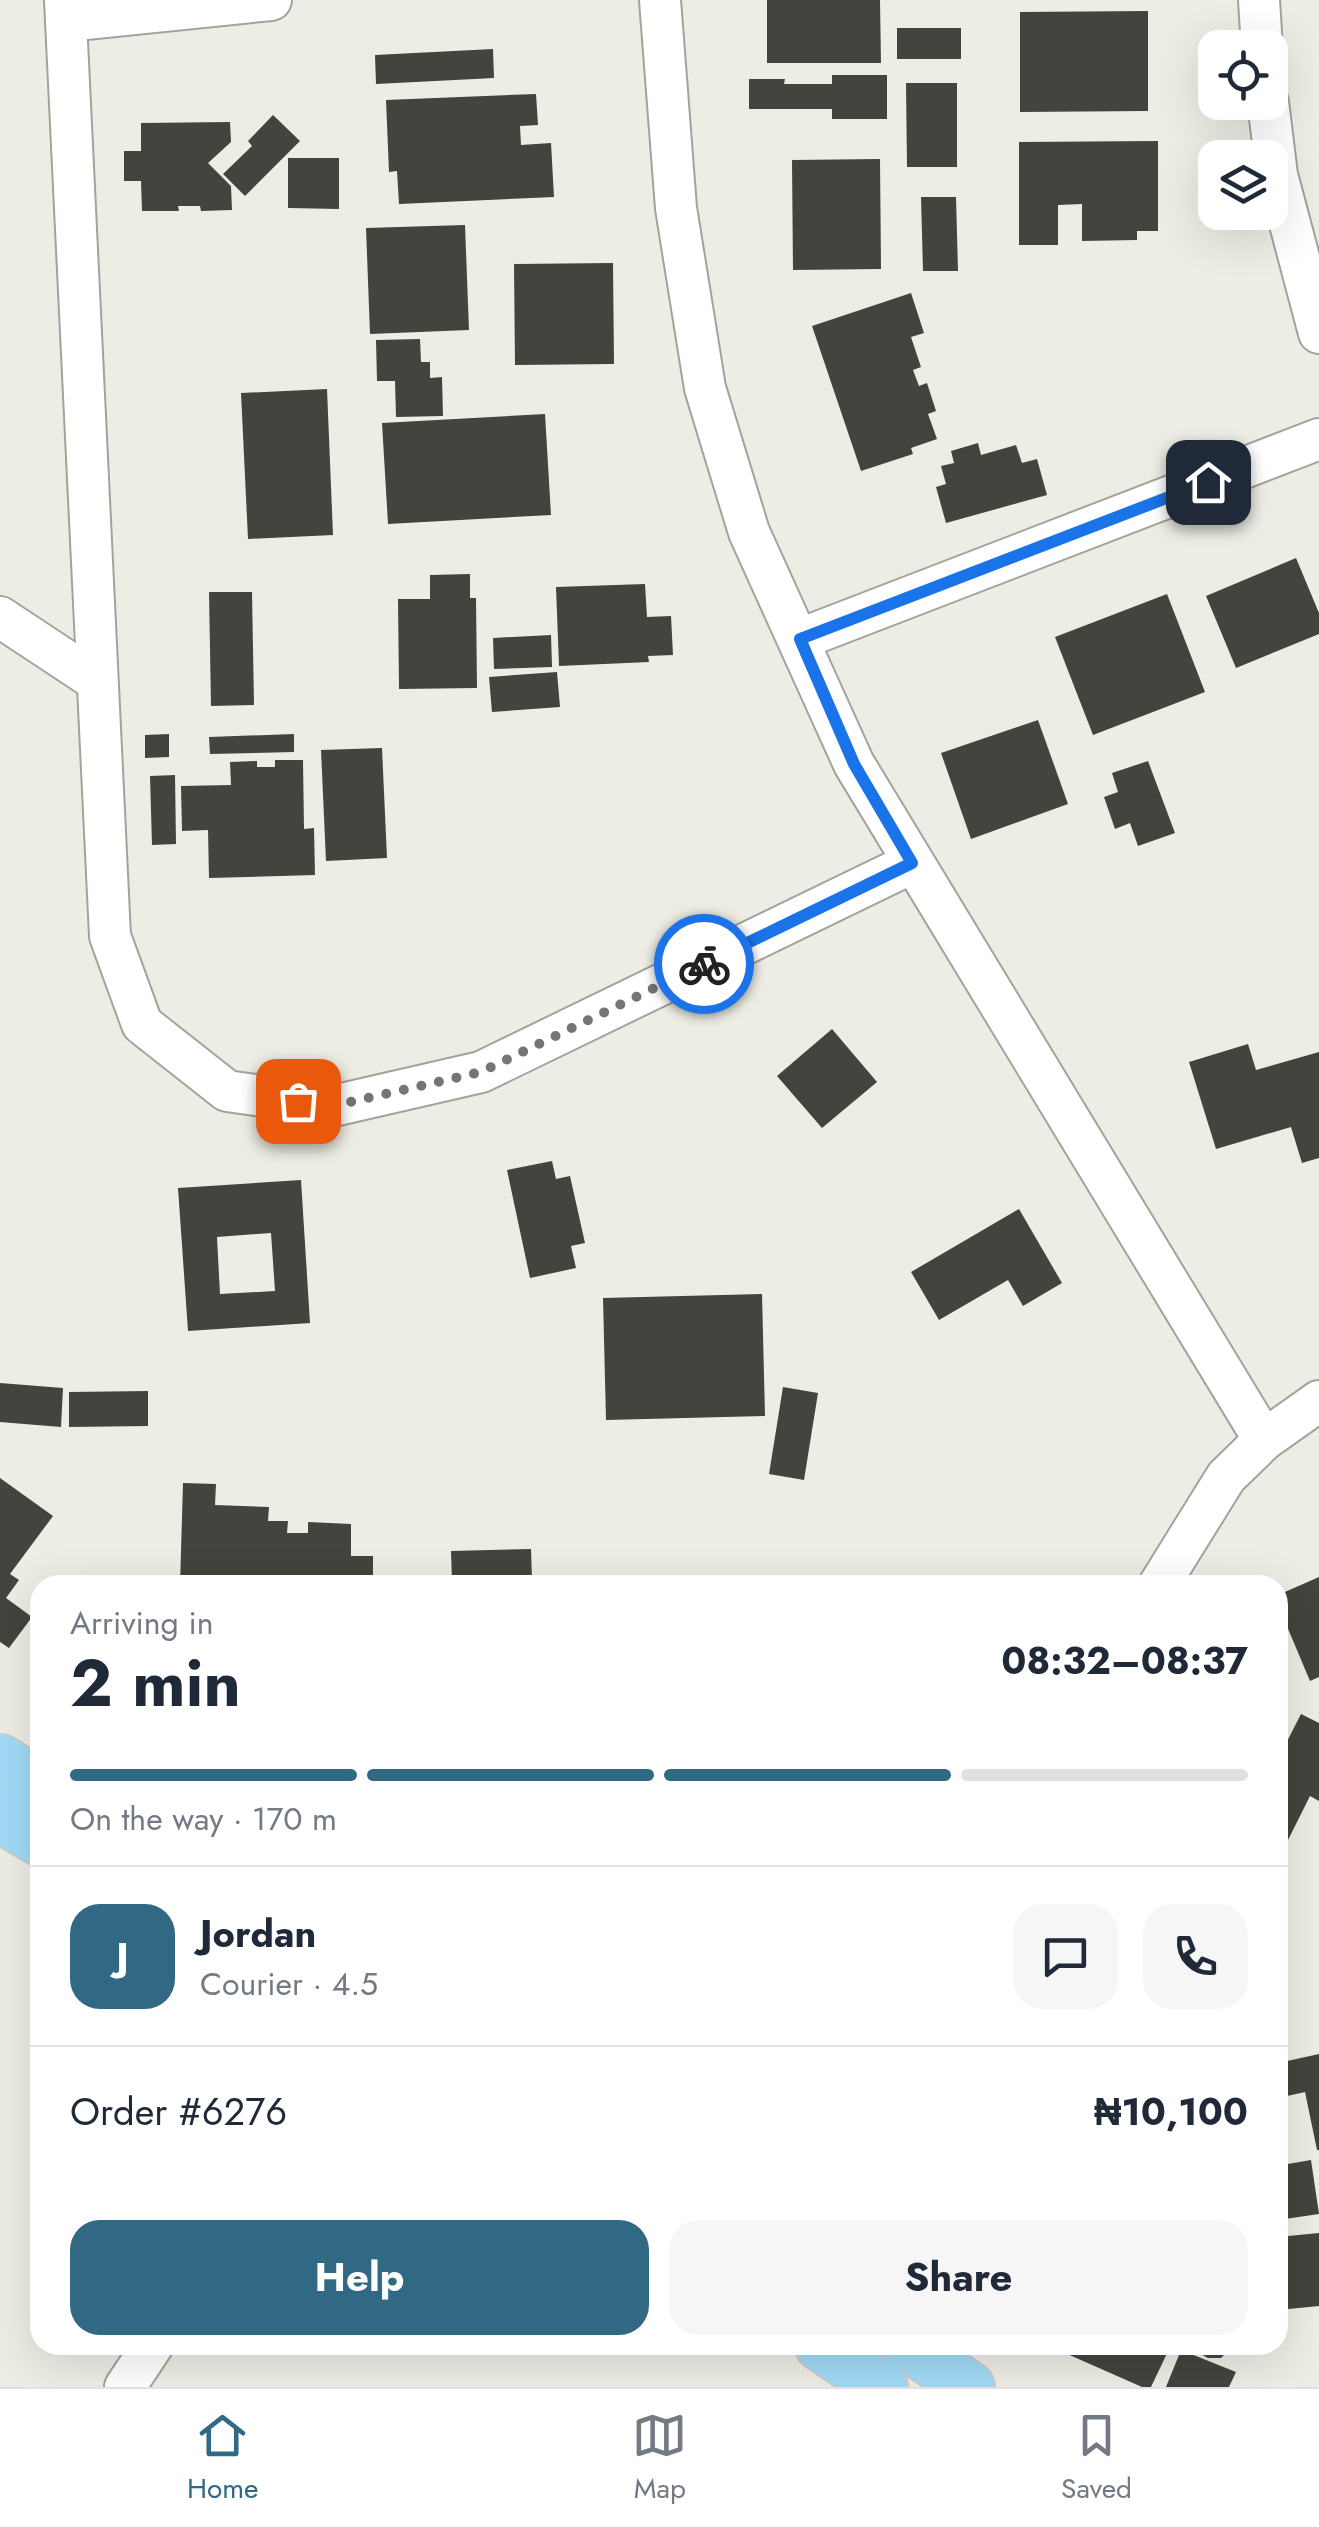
<!DOCTYPE html>
<meta charset="utf-8">
<style>
:root{--surface:#fff;--page:#f6f6f7;--text:#1f2937;--muted:#747a83;--line:#e0e1e3;--accent:#316883}
body{margin:0;font-family:Jost,sans-serif;background:var(--page);color:var(--text);height:100vh;display:flex;flex-direction:column;font-size:38px;white-space:nowrap}
*{box-sizing:border-box;margin:0}
p{font-size:32px;color:var(--muted)}
.icon{flex:none;width:55px;height:55px;fill:none;stroke:currentColor;stroke-width:2;stroke-linecap:round;stroke-linejoin:round}
.map{position:relative;flex:1;overflow:hidden}
.sheet{position:absolute;left:30px;top:1575px;width:1258px;height:780px;display:flex;flex-direction:column;background:var(--surface);border-radius:30px;box-shadow:0 10px 40px #0002}
.sheet>*{flex:none}
.tools{position:absolute;left:1198px;top:30px;display:grid;gap:20px}
.tools a{display:grid;place-items:center;width:90px;height:90px;border-radius:20px;background:var(--surface);box-shadow:0 10px 40px #0002;font-size:50px}
.pin{position:absolute;display:grid;place-items:center;width:85px;height:85px;color:#fff;margin:-42px;border-radius:20px;box-shadow:0 5px 15px #0006}
.courier{position:absolute;display:grid;place-items:center;width:100px;height:100px;margin:-50px;border:8px solid #1a73e8;border-radius:50%;background:#fff;color:#222;box-shadow:0 2px 12px #0007}
.headline em{font-style:normal;font-weight:700}
.headline div{display:flex;flex-direction:column-reverse}
.headline{display:flex;align-items:center;justify-content:space-between;height:170px;padding:0 40px}
h1{font-size:65px;font-weight:700;line-height:75px}
.bar{display:grid;grid-template-columns:repeat(4,1fr);gap:15px 10px;align-content:center;height:120px;padding:0 40px}
.bar i{height:12px;border-radius:8px;background:var(--line)}
.bar .on{background:var(--accent)}
.bar p{grid-column:span 4}
.line{display:flex;align-items:center;gap:25px;padding:0 40px;border-top:2px solid var(--line)}
.line div{flex:1}
.round{display:grid;place-items:center;flex:none;width:105px;height:105px;border-radius:30px;background:var(--page)}
.primary-button{display:flex;gap:20px;margin-top:auto;padding:20px 40px}
.primary-button a{flex:1;height:115px;border-radius:30px;background:var(--accent);color:#fff;font-size:40px;font-weight:700;line-height:115px;text-align:center}
.primary-button a+a{background:var(--page);color:var(--text)}
.tab-bar{display:flex;justify-content:space-around;align-items:center;height:140px;border-top:2px solid var(--line);background:var(--surface);font-size:28px;color:var(--muted)}
.tab-bar a{display:grid;justify-items:center;gap:5px}
.tab-bar .on{color:var(--accent)}
.map>svg:first-child{display:block}
.building{fill:#44443e;fill-rule:evenodd}
.lines{fill:none;stroke-linecap:round;stroke-linejoin:round}
.minor-casing{stroke:#a3a39c;stroke-width:44}
.major-casing{stroke:#cacbca;stroke-width:54}
.minor{stroke:#fff;stroke-width:40}
.major{stroke:#a2daf7;stroke-width:50}
.done{stroke:#757671;stroke-width:10;stroke-dasharray:0 18}
.route{stroke:#1a73e8;stroke-width:12}
</style>
<div class="map">
<svg width="1319" height="2387" viewBox="0 0 1319 2387">
<rect width="100%" height="100%" fill="#edede5"/>
<g class="building">
<polygon points="767,0 880,0 881,63 767,63"/>
<polygon points="1148,11 1148,111 1020,112 1020,12"/>
<rect x="897" y="28" width="64" height="31"/>
<polygon points="493,49 494,78 376,84 375,55"/>
<polygon points="832,75 887,75 887,119 832,119 832,109 749,109 749,79 785,79 784,84 832,84"/>
<polygon points="906,83 957,83 957,167 907,167"/>
<polygon points="536,94 538,125 520,126 521,145 551,143 554,197 399,204 397,171 389,172 386,100"/>
<polygon points="273,115 300,141 245,196 223,174 252,146 248,141"/>
<polygon points="230,122 231,142 208,163 231,186 232,210 201,211 200,206 178,206 179,211 142,211 141,181 124,181 124,151 141,151 141,123"/>
<polygon points="1158,141 1158,231 1137,231 1137,240 1082,241 1082,204 1058,205 1058,245 1019,245 1019,142"/>
<polygon points="288,158 339,158 339,209 288,208"/>
<polygon points="880,159 881,269 793,270 792,160"/>
<polygon points="921,197 956,197 958,271 923,271"/>
<polygon points="465,225 469,330 370,334 366,228"/>
<polygon points="613,263 614,364 515,365 514,264"/>
<polygon points="911,293 924,333 911,337 921,367 913,370 919,386 927,383 936,411 928,414 937,439 911,448 913,454 861,471 812,326"/>
<polygon points="420,339 421,362 430,362 430,378 442,377 443,416 396,417 395,381 377,381 376,340"/>
<polygon points="327,389 333,535 248,539 241,393"/>
<polygon points="545,414 551,515 388,524 382,423"/>
<polygon points="978,443 981,455 1016,445 1022,463 1037,459 1047,495 946,523 936,487 946,484 941,466 954,463 951,451"/>
<polygon points="1296,558 1319,613 1319,634 1236,668 1206,596"/>
<polygon points="470,574 470,598 476,598 477,688 399,689 398,599 430,599 430,575"/>
<polygon points="645,584 647,617 671,616 673,655 648,656 649,662 559,666 556,587"/>
<polygon points="209,592 252,592 254,705 211,706"/>
<polygon points="1167,594 1205,692 1093,735 1055,637"/>
<polygon points="551,635 552,667 494,669 493,638"/>
<polygon points="557,672 560,707 492,712 489,677"/>
<polygon points="1038,720 1068,804 971,839 941,753"/>
<polygon points="169,734 169,757 145,758 145,735"/>
<polygon points="294,734 294,752 210,754 209,737"/>
<polygon points="382,748 387,858 326,861 321,750"/>
<polygon points="275,760 303,760 304,829 314,828 315,875 209,878 208,830 182,831 181,786 231,785 230,762 257,761 257,767 275,767"/>
<polygon points="1148,761 1175,833 1138,846 1130,823 1115,829 1104,797 1118,792 1112,773"/>
<polygon points="175,775 176,844 152,845 150,776"/>
<polygon points="832,1029 877,1082 822,1128 777,1076"/>
<polygon points="1248,1044 1256,1070 1319,1052 1319,1158 1302,1163 1291,1127 1216,1149 1189,1062"/>
<polygon points="552,1161 556,1179 570,1176 585,1243 571,1246 576,1268 530,1278 507,1170"/>
<path d="M301 1180 310 1323 188 1331 178 1188ZM271 1233 275 1291 220 1294 217 1237Z"/>
<polygon points="1019,1209 1062,1283 1023,1306 1008,1280 939,1320 911,1272"/>
<polygon points="762,1294 765,1416 606,1420 603,1298"/>
<polygon points="0,1383 63,1388 61,1427 0,1422"/>
<polygon points="783,1387 818,1393 804,1480 769,1474"/>
<polygon points="148,1391 148,1426 69,1427 69,1392"/>
<polygon points="0,1478 53,1516 10,1574 19,1580 6,1598 32,1617 9,1648 0,1642"/>
<polygon points="183,1483 216,1484 215,1505 269,1507 268,1521 288,1521 287,1533 308,1533 308,1522 351,1524 351,1556 373,1556 373,1584 266,1581 266,1585 180,1585"/>
<polygon points="531,1549 532,1581 452,1583 451,1551"/>
<polygon points="1319,1577 1319,1677 1310,1681 1278,1605 1278,1595"/>
<polygon points="1301,1714 1319,1723 1319,1801 1310,1796 1282,1852 1278,1850 1278,1798 1283,1786 1278,1783 1278,1759"/>
<polygon points="1319,2054 1319,2150 1317,2150 1305,2092 1278,2098 1278,2063"/>
<polygon points="1280,2152 1282,2165 1311,2160 1319,2214 1278,2220"/>
<polygon points="1319,2233 1319,2306 1278,2310 1278,2237"/>
<polygon points="1068,2345 1171,2345 1151,2387 1142,2387 1065,2353"/>
<polygon points="1193,2345 1234,2345 1221,2358 1208,2358 1197,2352"/>
<polygon points="1181,2350 1236,2372 1229,2387 1166,2387"/>
</g>
<g class="lines">
<g class="minor-casing">
<g id="minor">
<polyline points="65,0 110,936 142,1024 227,1091 333,1106 481,1072 912,863"/>
<polyline points="660,0 676,208 705,388 749,532 854,764 1264,1440"/>
<polyline points="1259,0 1262,48"/>
<polyline points="66,21 271,0"/>
<polyline points="1268,102 1277,175 1319,333"/>
<polyline points="0,617 97,681"/>
<polyline points="800,639 1319,439"/>
<polyline points="1159,1585 1226,1477 1264,1440 1319,1401"/>
<polyline points="125,2387 153,2345"/>
</g>
</g>
<g class="major-casing">
<g id="major">
<polyline points="0,1760 40,1784"/>
<polyline points="0,1817 40,1840"/>
<polyline points="820,2345 882,2387"/>
<polyline points="908,2345 969,2387"/>
</g>
</g>
<use href="#minor" class="minor"/>
<use href="#major" class="major"/>
</g>
<g class="lines">
<polyline class="done" points="298,1101 333,1106 481,1072 704,964"/>
<polyline class="route" points="704,964 912,863 854,764 800,639 1208,482"/>
</g>
</svg>
<div class="tools">
<a><svg class="icon" aria-label="locate" viewBox="0 0 24 24"><circle cx="12" cy="12" r="6"/><path d="M12 2v4M12 18v4M2 12h4M18 12h4"/></svg></a>
<a><svg class="icon" aria-label="layers" viewBox="0 0 24 24"><path d="M12 4l9 5-9 5-9-5zM3 14l9 5 9-5"/></svg></a>
</div>
<div class="pin" style="left:298px;top:1101px;background:#ea580c"><svg class="icon" aria-label="bag" viewBox="0 0 24 24"><path d="M5 8h14l-1 12H6zM9 8a3 3 0 0 1 6 0"/></svg></div>
<div class="pin" style="left:1208px;top:482px;background:#1f2937"><svg class="icon" aria-label="home" viewBox="0 0 24 24"><path d="M3 11l9-7 9 7M6 9v11h12V9"/></svg></div>
<div class="courier" style="left:704px;top:964px"><svg class="icon" aria-label="bike" viewBox="0 0 24 24"><circle cx="6" cy="16" r="4"/><circle cx="18" cy="16" r="4"/><path d="M6 16l4-8h5l3 8M10 8l3 8H6M13 5h3"/></svg></div>
<section class="sheet">
<div class="headline"><div><h1>2 min</h1><p>Arriving in</p></div><em>08:32–08:37</em></div>
<div class="bar"><i class="on"></i><i class="on"></i><i class="on"></i><i></i><p>On the way · 170 m</p></div>
<div class="line" style="height:180px"><b class="round" style="background:var(--accent);color:#fff">J</b><div><b>Jordan</b><p>Courier · 4.5</p></div><a class="round"><svg class="icon" aria-label="chat" viewBox="0 0 24 24"><path d="M4 5h16v11H9l-5 4z"/></svg></a><a class="round"><svg class="icon" aria-label="phone" viewBox="0 0 24 24"><path d="M5 4h4l2 5-3 2q2 4 5 5l2-3 5 2v4C11 20 4 13 5 4z"/></svg></a></div>
<div class="line" style="height:130px"><div>Order #6276</div><b>₦10,100</b></div>
<div class="primary-button"><a>Help</a><a>Share</a></div>
</section>
</div>
<nav class="tab-bar">
<a class="on"><svg class="icon" aria-label="home" viewBox="0 0 24 24"><path d="M3 11l9-7 9 7M6 9v11h12V9"/></svg>Home</a>
<a><svg class="icon" aria-label="map" viewBox="0 0 24 24"><path d="M3 6l6-2 6 2 6-2v14l-6 2-6-2-6 2zM9 4v14M15 6v14"/></svg>Map</a>
<a><svg class="icon" aria-label="saved" viewBox="0 0 24 24"><path d="M7 4h10v16l-5-4-5 4z"/></svg>Saved</a>
</nav>
